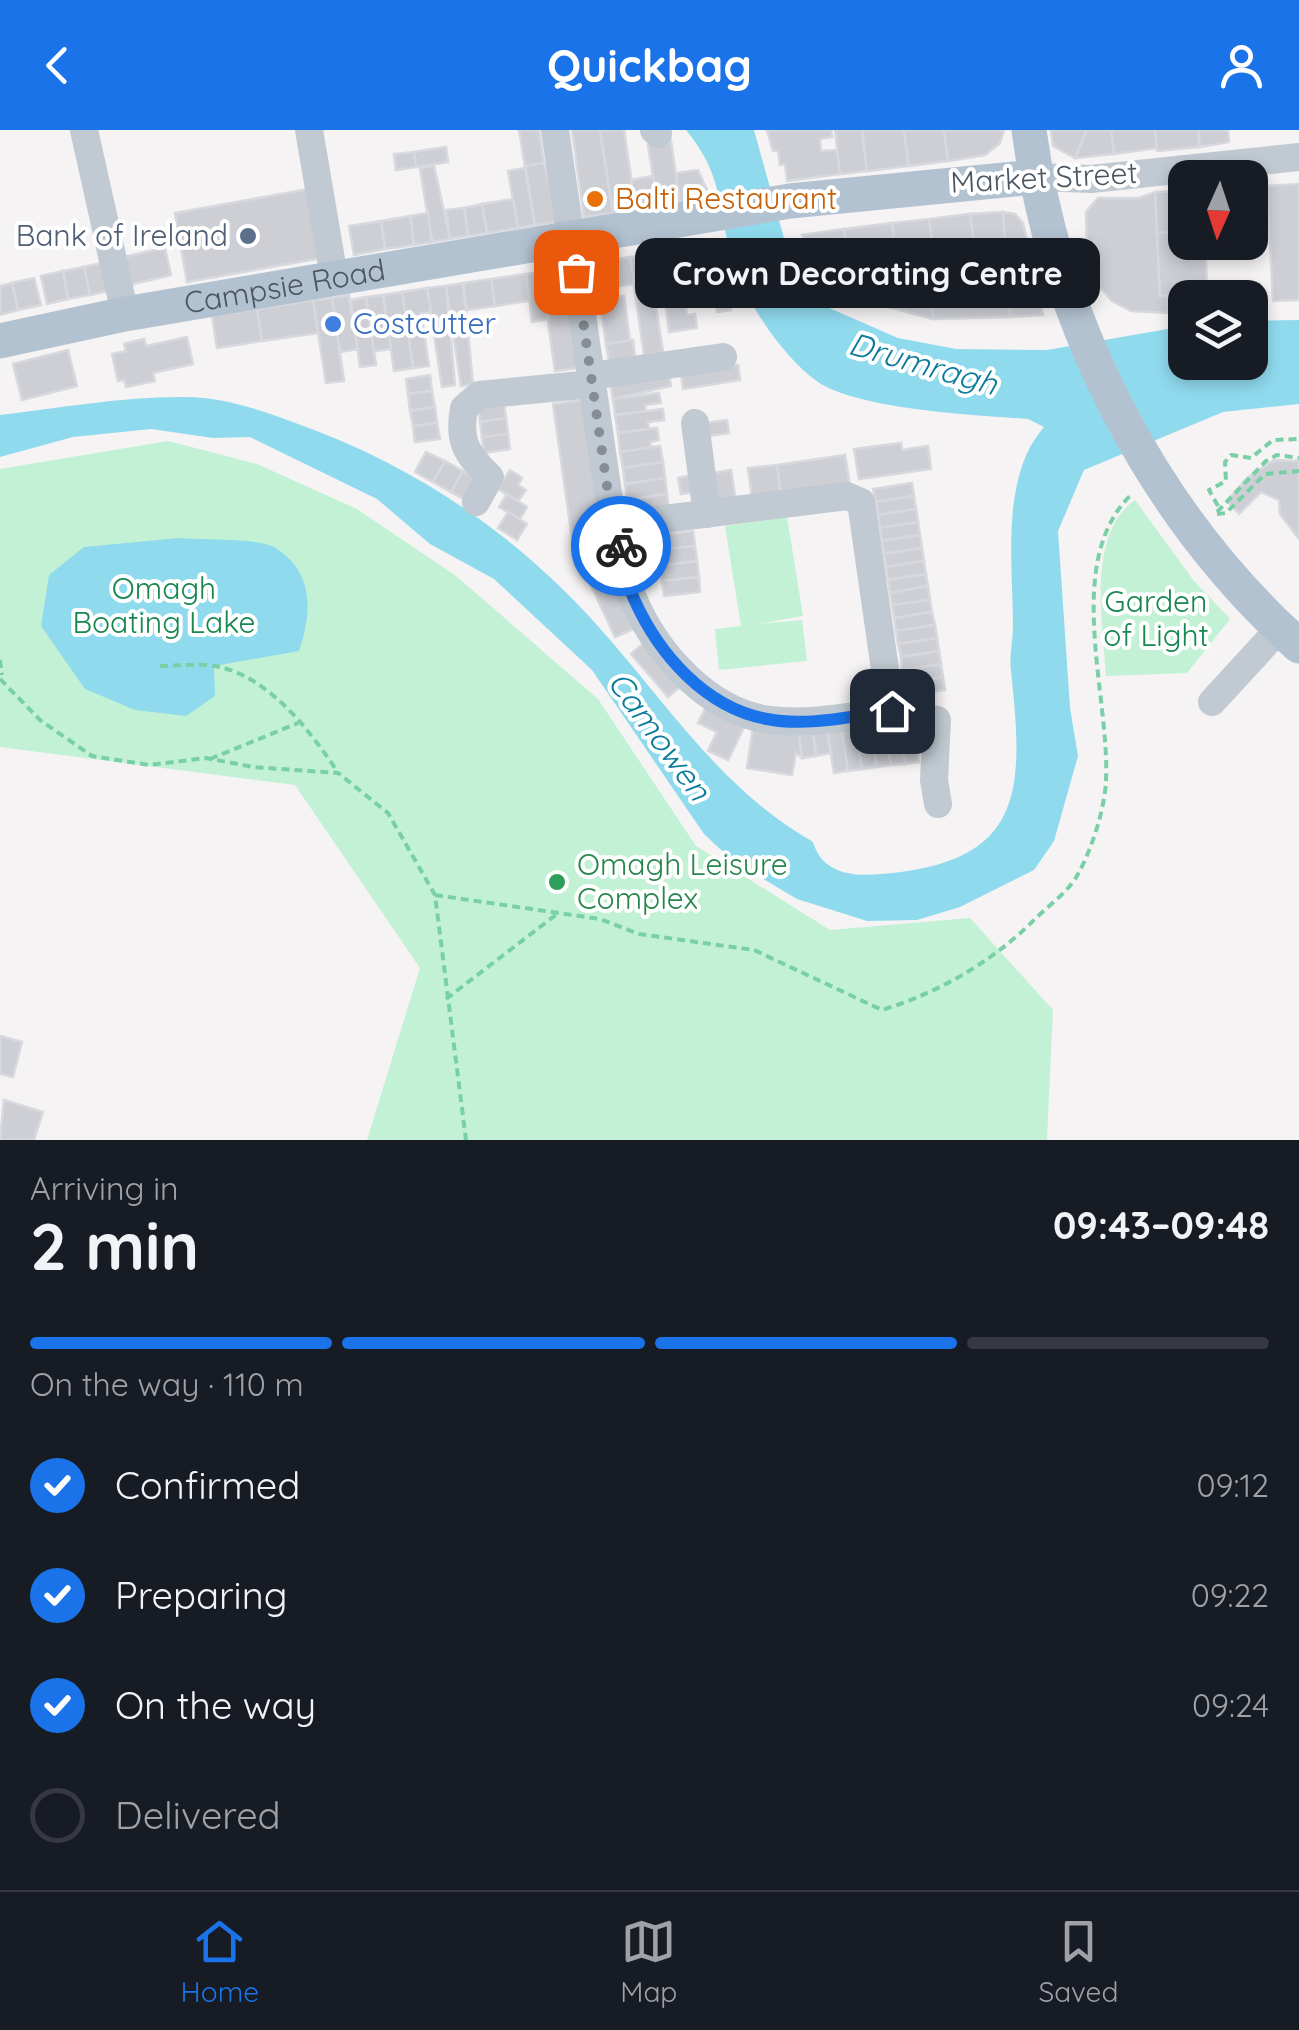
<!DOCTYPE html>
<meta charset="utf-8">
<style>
:root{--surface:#171b24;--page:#20242c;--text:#f1f3f6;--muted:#9ea1a6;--line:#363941;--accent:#1a73e8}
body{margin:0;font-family:Quicksand,sans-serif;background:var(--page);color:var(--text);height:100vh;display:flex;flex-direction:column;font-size:38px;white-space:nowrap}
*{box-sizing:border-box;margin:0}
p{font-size:32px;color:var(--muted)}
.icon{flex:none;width:55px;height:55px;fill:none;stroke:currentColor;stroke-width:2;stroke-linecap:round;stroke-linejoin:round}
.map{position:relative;height:1010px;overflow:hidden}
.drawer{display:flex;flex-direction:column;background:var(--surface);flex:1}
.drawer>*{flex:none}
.needle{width:65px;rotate:183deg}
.fabs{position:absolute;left:1168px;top:30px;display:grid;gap:20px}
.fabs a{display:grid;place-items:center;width:100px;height:100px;border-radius:20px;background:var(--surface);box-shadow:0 5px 15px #0003;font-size:50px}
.pin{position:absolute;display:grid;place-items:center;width:85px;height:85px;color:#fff;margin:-42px;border-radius:20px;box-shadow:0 5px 15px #0006}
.courier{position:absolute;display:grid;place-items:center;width:100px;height:100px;margin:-50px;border:8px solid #1a73e8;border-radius:50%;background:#fff;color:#222;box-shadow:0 2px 12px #0007}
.bubble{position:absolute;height:70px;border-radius:20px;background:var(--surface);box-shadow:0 5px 15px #0003;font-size:32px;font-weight:700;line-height:70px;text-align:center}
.summary em{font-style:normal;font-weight:700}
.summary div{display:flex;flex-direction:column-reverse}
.summary{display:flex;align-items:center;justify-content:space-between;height:170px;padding:0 30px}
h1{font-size:65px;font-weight:700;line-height:75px}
.bar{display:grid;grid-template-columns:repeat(4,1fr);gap:15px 10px;align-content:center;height:120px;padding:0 30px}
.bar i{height:12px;border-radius:8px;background:var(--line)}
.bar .on{background:var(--accent)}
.bar p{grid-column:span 4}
ol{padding:0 30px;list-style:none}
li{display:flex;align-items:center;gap:30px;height:110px}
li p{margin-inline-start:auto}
li .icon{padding:10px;border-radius:50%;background:var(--accent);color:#fff;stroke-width:4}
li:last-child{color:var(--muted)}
li i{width:55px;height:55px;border:5px solid var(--line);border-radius:50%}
header{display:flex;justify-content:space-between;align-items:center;height:130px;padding:0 30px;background:var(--accent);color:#fff;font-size:45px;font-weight:700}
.tabs{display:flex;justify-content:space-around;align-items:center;height:140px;border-top:2px solid var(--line);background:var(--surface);font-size:28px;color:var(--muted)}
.tabs a{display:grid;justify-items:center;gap:5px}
.tabs .on{color:var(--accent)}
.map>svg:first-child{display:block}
.green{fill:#c3f1d5}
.water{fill:#90daee}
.building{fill:#cdcfd5;stroke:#d7d9de;stroke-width:2.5}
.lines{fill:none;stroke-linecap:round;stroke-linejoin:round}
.path{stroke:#7ad0a6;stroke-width:4;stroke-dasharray:8 5;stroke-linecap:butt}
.minor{stroke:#c1cad2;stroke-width:28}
.major{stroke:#b3c2d1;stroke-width:35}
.done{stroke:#868d94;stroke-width:10;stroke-dasharray:0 18}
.route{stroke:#1a73e8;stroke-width:12}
.food-dot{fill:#e8710a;stroke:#fff;stroke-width:4}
.service-dot{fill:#5c6f8a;stroke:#fff;stroke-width:4}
.shop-dot{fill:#3f7fe0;stroke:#fff;stroke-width:4}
.leisure-dot{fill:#2e9e5b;stroke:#fff;stroke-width:4}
.labels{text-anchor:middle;stroke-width:8;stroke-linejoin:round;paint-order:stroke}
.street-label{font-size:30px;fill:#4a5661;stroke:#fff}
.food-label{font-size:30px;fill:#c56008;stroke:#fff;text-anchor:start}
.service-label{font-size:30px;fill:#4e5e75;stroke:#fff;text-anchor:end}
.shop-label{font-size:30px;fill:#366cbe;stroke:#fff;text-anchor:start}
.park-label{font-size:30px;fill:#17864f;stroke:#fff}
.leisure-label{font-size:30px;fill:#27864d;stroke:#fff;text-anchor:start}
.water-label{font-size:32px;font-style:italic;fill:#0c7c9b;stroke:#fff}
</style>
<header><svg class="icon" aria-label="back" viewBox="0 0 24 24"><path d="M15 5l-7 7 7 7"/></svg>Quickbag<svg class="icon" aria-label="person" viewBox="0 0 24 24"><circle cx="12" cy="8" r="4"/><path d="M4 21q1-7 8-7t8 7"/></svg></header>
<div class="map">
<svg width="1299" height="1010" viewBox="0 0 1299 1010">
<rect width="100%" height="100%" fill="#f5f3f3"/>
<g class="green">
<polygon points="168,311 257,334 357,379 456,446 598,569 696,716 830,800 970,788 1053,880 1047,1010 367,1010 420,838 295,655 0,617 0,339"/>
<path d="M1135 370 1194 451 1230 489 1187 543 1106 546C1103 493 1086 405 1135 370Z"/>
<polygon points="787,387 803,486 757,494 802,490 807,531 719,540 715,499 741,496 725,396"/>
</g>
<g class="water">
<path d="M686 0H754L797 155 820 174 898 208 956 219 1047 220 1185 196V232H1250V191L1299 190V274L1223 282 1084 340 1058 401 1070 578 1078 626 1054 711 1034 740 960 777 917 790 867 791 797 769 733 731 704 704 592 540 494 449 430 414 377 369 250 307 213 308 151 299 73 307 0 327V285C59 278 121 267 181 267 221 266 261 280 298 294 421 338 526 411 611 511 675 585 727 663 813 712 822 743 852 747 881 744 1025 733 1024 661 1011 541 1009 526 1013 511 1013 496 1013 434 1000 347 1044 297L1028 289C976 285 861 280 818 252 785 229 751 179 737 142 715 86 729 52 686 0Z"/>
<path d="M179 408C200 410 258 408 274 417 315 442 312 482 299 521L214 536 215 566 186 586 135 580 85 559 41 496 49 445 84 417Z"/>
</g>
<g class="building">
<polygon points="519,0 539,0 544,33 525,36"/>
<polygon points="572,0 600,0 613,83 584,87"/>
<polygon points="600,0 624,0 636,81 613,83"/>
<polygon points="767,0 831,0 832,7 820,9 821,21 837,20 840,44 787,51 785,34 780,35 778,20 773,21"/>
<polygon points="835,0 862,0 867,41 840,44"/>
<polygon points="862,0 904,0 909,36 867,41"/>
<polygon points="904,0 944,0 948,31 909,36"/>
<polygon points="944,0 1004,0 1000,13 985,25 948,31"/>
<polygon points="1051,0 1087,0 1075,28 1053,16"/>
<polygon points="1111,0 1155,0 1157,18 1114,24"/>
<polygon points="1111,0 1114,24 1075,28 1087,0"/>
<polygon points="1155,0 1198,0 1200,17 1157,21"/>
<polygon points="1198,0 1228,0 1229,12 1200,17"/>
<polygon points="671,11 680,74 658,77 648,15"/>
<polygon points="446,17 448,32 416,37 414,22"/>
<polygon points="414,22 416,37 396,40 394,24"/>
<polygon points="544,33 559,91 535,95 525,36"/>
<polygon points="434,36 450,109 432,112 420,38"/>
<polygon points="525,38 535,95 518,98 508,41"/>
<polygon points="698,40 711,69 680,74 676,43"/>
<polygon points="653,46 658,77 636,81 631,50"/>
<polygon points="1299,54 1299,170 1273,171 1267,56"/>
<polygon points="1267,56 1268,83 1253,84 1252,57"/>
<polygon points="309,59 322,128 187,152 175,83"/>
<polygon points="1185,61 1185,102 1157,103 1155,62"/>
<polygon points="1155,62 1160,166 1168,165 1168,183 1131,181 1112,171 1099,156 1094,123 1087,123 1086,82 1098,68 1139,68"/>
<polygon points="513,69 518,98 487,103 482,74"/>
<polygon points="482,74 487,103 468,106 464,78"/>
<polygon points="464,78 468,106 450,109 446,80"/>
<polygon points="1003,82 1015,84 1023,93 1043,185 1010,187"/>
<polygon points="1003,82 1005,119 975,122 970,84"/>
<polygon points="428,83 432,112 414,115 410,86"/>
<polygon points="970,84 975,122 934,127 929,89"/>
<polygon points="410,86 414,115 385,119 381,91"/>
<polygon points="929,89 934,127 928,128 929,141 905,144 903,133 897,134 892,93"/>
<polygon points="381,91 385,119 354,125 349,96"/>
<polygon points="892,93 897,134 849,145 844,99"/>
<polygon points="844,99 848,133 814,137 802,105"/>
<polygon points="1185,102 1185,112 1205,112 1207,158 1198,159 1198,164 1160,166 1157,103"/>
<polygon points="722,115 726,142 706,145 703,117"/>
<polygon points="703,117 706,145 689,147 685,120"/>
<polygon points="165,118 171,145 129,155 123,127"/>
<polygon points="1005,119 1010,187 933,189 928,128"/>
<polygon points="685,120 689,147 681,148 687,185 695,184 697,198 669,202 659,124"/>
<polygon points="659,124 666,175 656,177 663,222 644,225 630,127"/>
<polygon points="630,127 634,154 613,157 615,167 600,169 595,133"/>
<polygon points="106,132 112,160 90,165 84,137"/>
<polygon points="848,133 850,152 828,155 819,137"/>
<polygon points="84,137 90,165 68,169 63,141"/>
<polygon points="562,139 577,238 555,241 541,142"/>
<polygon points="63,141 68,169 47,174 41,146"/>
<polygon points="541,142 548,189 532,192 526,144"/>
<polygon points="726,142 731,180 717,182 711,144"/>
<polygon points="526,144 529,171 495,176 491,149"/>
<polygon points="849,145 932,169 933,189 851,167"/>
<polygon points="34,148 41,175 18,180 12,153"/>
<polygon points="491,149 495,176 467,180 463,153"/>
<polygon points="12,153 18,180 0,185 0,156"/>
<polygon points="463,153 473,254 461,256 446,156"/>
<polygon points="446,156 455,255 442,257 427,158"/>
<polygon points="427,158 431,182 421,183 429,236 413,238 402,162"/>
<polygon points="402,162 413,238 394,241 383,165"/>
<polygon points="349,165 358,219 340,222 332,168"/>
<polygon points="383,165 391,219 374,221 366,167"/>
<polygon points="624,166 630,211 606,214 600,169"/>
<polygon points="366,167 376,235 360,237 351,170"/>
<polygon points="332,168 344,251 326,253 313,170"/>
<polygon points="313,170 318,203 262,211 257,179"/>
<polygon points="257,179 262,211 217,218 212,186"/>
<polygon points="187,207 193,234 153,243 155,251 126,257 124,250 118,251 112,224 126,221 124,214 144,209 146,216"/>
<polygon points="633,210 635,228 609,231 606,214"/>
<polygon points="68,220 77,256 22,270 13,234"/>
<polygon points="738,235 740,250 683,259 681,244"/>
<polygon points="669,244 671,256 613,269 610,252"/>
<polygon points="430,245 432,261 408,264 406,249"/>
<polygon points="432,261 435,277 410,281 408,264"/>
<polygon points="659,263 661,273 645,275 646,281 615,285 613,269"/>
<polygon points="582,270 605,432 576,436 553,274"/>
<polygon points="504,273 506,288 480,292 478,277"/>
<polygon points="435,277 437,293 413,296 410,281"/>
<polygon points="663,279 664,290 648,292 649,299 618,303 615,285"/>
<polygon points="506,288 508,304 482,307 480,292"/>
<polygon points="727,290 729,303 708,306 706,293"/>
<polygon points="437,293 440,309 415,312 413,296"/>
<polygon points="657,298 659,310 650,312 651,318 620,322 618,303"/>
<polygon points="508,304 510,319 484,323 482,307"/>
<polygon points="901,313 902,320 928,316 931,339 859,349 854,319"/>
<polygon points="660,316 663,332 623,338 620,322"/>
<polygon points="426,322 445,331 433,352 415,342"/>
<polygon points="845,325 850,356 781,365 777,335"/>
<polygon points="1274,330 1299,331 1299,409 1280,384 1279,370 1261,362 1239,384 1227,371 1247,348"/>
<polygon points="445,331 463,341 451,362 433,352"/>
<polygon points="663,332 665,348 625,354 623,338"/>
<polygon points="777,335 781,365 752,369 748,338"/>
<polygon points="510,340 522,348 518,355 526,360 518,371 498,359"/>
<polygon points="731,340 736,371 718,374 713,343"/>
<polygon points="463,341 481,351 469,372 451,362"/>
<polygon points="693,345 696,362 681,364 678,348"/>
<polygon points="665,348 667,364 627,370 625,354"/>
<polygon points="912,353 914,366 876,372 873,359"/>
<polygon points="507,364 527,377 520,389 499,377"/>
<polygon points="667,364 669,381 629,386 627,370"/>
<polygon points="914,366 916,379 878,385 876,372"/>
<polygon points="916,379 918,392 880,398 878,385"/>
<polygon points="508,382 527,394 517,410 498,398"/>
<polygon points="918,392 920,405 882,411 880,398"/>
<polygon points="693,401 695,416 658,420 656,405"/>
<polygon points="920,405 922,418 884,424 882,411"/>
<polygon points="695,416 697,431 660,436 658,420"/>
<polygon points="922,418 924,431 886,437 884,424"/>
<polygon points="697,431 699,447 662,451 660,436"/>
<polygon points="924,431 926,444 888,450 886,437"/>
<polygon points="611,443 636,498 615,507 590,453"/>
<polygon points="926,444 928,456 890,463 888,450"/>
<polygon points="699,447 700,462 664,466 662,451"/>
<polygon points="928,456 930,470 892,475 890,463"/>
<polygon points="930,470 932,482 894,488 892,475"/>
<polygon points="932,482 935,495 896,501 894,488"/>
<polygon points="935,495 937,508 898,514 896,501"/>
<polygon points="937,508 939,521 901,527 898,514"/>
<polygon points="645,512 681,556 668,567 631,524"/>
<polygon points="939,521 941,534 902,540 901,527"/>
<polygon points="941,534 943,547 905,553 902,540"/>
<polygon points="943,547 945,560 907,566 905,553"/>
<polygon points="707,575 746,593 728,630 708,621 717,602 698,593"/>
<polygon points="911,589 919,632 905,634 897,591"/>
<polygon points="897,591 905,634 891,635 883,593"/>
<polygon points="883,593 891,635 877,637 869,595"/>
<polygon points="869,595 877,637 862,639 855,596"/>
<polygon points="855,596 862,639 848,641 841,598"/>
<polygon points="753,597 799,604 802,628 796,623 792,645 747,638"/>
<polygon points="841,598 848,641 834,643 827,600"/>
<polygon points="827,600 831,623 816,626 813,602"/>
<polygon points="813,602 816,626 802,628 799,604"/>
<polygon points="0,906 22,912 13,947 0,944"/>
<polygon points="4,970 43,982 34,1010 0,1010"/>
</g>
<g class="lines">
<g class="path">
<polyline points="1218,376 1209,360 1226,351 1225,332 1231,325 1251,328 1273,310 1299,309"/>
<polyline points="1217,382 1266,331 1277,325 1299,328"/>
<polyline points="1217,384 1226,383 1265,344 1299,341"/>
<polyline points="0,530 2,545"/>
<path d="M160 536C177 536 198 533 215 536 267 545 309 599 337 641"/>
<polyline points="0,549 40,590 92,626 149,635 206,628 253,637 338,643 388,683 435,765 466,1010"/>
<polyline points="210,629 298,593"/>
<path d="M435 765 600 789 639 804 754 820 882 880C937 863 989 834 1031 793 1045 778 1069 762 1078 744 1092 719 1105 678 1106 650 1110 565 1062 430 1132 364"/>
<polyline points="446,869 557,784"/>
</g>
<g class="minor">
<polyline points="84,0 125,184"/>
<polyline points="309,0 334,147"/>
<path d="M555 0 608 363C616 396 620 436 633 468 656 523 708 582 770 590 809 595 852 586 891 581L861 372 847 366 616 395"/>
<polyline points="654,0 658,4"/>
<polyline points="1035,47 1091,49 1299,27"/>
<polyline points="591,246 723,227"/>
<polyline points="695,293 707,384"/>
<path d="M476 372 490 347C466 324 458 311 464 278L479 265 592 254"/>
<polyline points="1212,572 1280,498"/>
<polyline points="891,581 937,590 934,650 938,674"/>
</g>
<g class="major">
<path d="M1029 0C1055 195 1153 385 1299 516"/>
<path id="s1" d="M0 211 125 184 790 71 1035 47"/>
</g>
</g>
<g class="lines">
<polyline class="done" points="576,142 608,363 621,416"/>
<path class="route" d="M621 416C625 433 626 453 634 469 659 525 706 578 767 589 806 597 853 586 892 581"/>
</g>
<circle class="food-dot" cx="595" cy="69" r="10"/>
<circle class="service-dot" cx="248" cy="106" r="10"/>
<circle class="shop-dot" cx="333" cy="194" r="10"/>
<circle class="leisure-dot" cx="557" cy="752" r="10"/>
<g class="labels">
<g class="street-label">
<text transform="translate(1044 48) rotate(-3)" y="10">Market Street</text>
<text dy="10" stroke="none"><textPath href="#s1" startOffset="290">Campsie Road</textPath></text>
</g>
<g class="food-label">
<text x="615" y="79">Balti Restaurant</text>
</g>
<g class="service-label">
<text x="228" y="116">Bank of Ireland</text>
</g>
<g class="shop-label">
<text x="353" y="204">Costcutter</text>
</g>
<g class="park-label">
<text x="164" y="469">Omagh<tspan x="164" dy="34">Boating Lake</tspan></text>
<text x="1156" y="482">Garden<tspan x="1156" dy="34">of Light</tspan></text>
</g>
<g class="leisure-label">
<text x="577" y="745">Omagh Leisure<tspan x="577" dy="34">Complex</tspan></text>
</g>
<g class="water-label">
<text transform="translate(923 234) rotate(16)" y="11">Drumragh</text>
<text transform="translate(659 606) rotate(54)" y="11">Camowen</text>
</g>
</g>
</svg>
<div class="fabs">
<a><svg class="needle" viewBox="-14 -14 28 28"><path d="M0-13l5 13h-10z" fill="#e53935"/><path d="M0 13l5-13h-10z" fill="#9ea1a6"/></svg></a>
<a><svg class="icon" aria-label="layers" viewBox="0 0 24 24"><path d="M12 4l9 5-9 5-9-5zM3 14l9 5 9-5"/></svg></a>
</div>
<div class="pin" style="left:576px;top:142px;background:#ea580c"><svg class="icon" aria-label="bag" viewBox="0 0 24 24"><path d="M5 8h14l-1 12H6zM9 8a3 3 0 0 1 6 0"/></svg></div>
<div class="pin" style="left:892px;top:581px;background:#1f2937"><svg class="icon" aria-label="home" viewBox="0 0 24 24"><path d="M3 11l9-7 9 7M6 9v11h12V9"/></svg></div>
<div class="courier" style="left:621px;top:416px"><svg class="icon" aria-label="bike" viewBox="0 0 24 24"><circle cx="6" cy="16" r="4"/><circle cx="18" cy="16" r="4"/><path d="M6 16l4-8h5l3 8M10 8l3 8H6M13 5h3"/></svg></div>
<div class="bubble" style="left:635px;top:108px;width:465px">Crown Decorating Centre</div>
</div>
<section class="drawer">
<div class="summary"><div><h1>2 min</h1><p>Arriving in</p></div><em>09:43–09:48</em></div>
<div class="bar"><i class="on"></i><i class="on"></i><i class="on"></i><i></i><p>On the way · 110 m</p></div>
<ol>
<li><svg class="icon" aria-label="check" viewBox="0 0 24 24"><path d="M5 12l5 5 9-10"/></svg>Confirmed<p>09:12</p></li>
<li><svg class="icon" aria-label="check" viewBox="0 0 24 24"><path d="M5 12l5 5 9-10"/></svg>Preparing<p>09:22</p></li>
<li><svg class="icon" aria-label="check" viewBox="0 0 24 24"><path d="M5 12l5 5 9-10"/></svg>On the way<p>09:24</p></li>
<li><i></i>Delivered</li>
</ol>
</section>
<nav class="tabs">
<a class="on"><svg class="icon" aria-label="home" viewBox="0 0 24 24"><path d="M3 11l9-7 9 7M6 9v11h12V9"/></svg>Home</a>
<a><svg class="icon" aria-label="map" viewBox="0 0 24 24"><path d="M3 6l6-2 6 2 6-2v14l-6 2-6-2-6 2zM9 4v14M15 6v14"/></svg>Map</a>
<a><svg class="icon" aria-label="saved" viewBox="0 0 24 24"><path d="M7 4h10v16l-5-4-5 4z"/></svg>Saved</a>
</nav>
